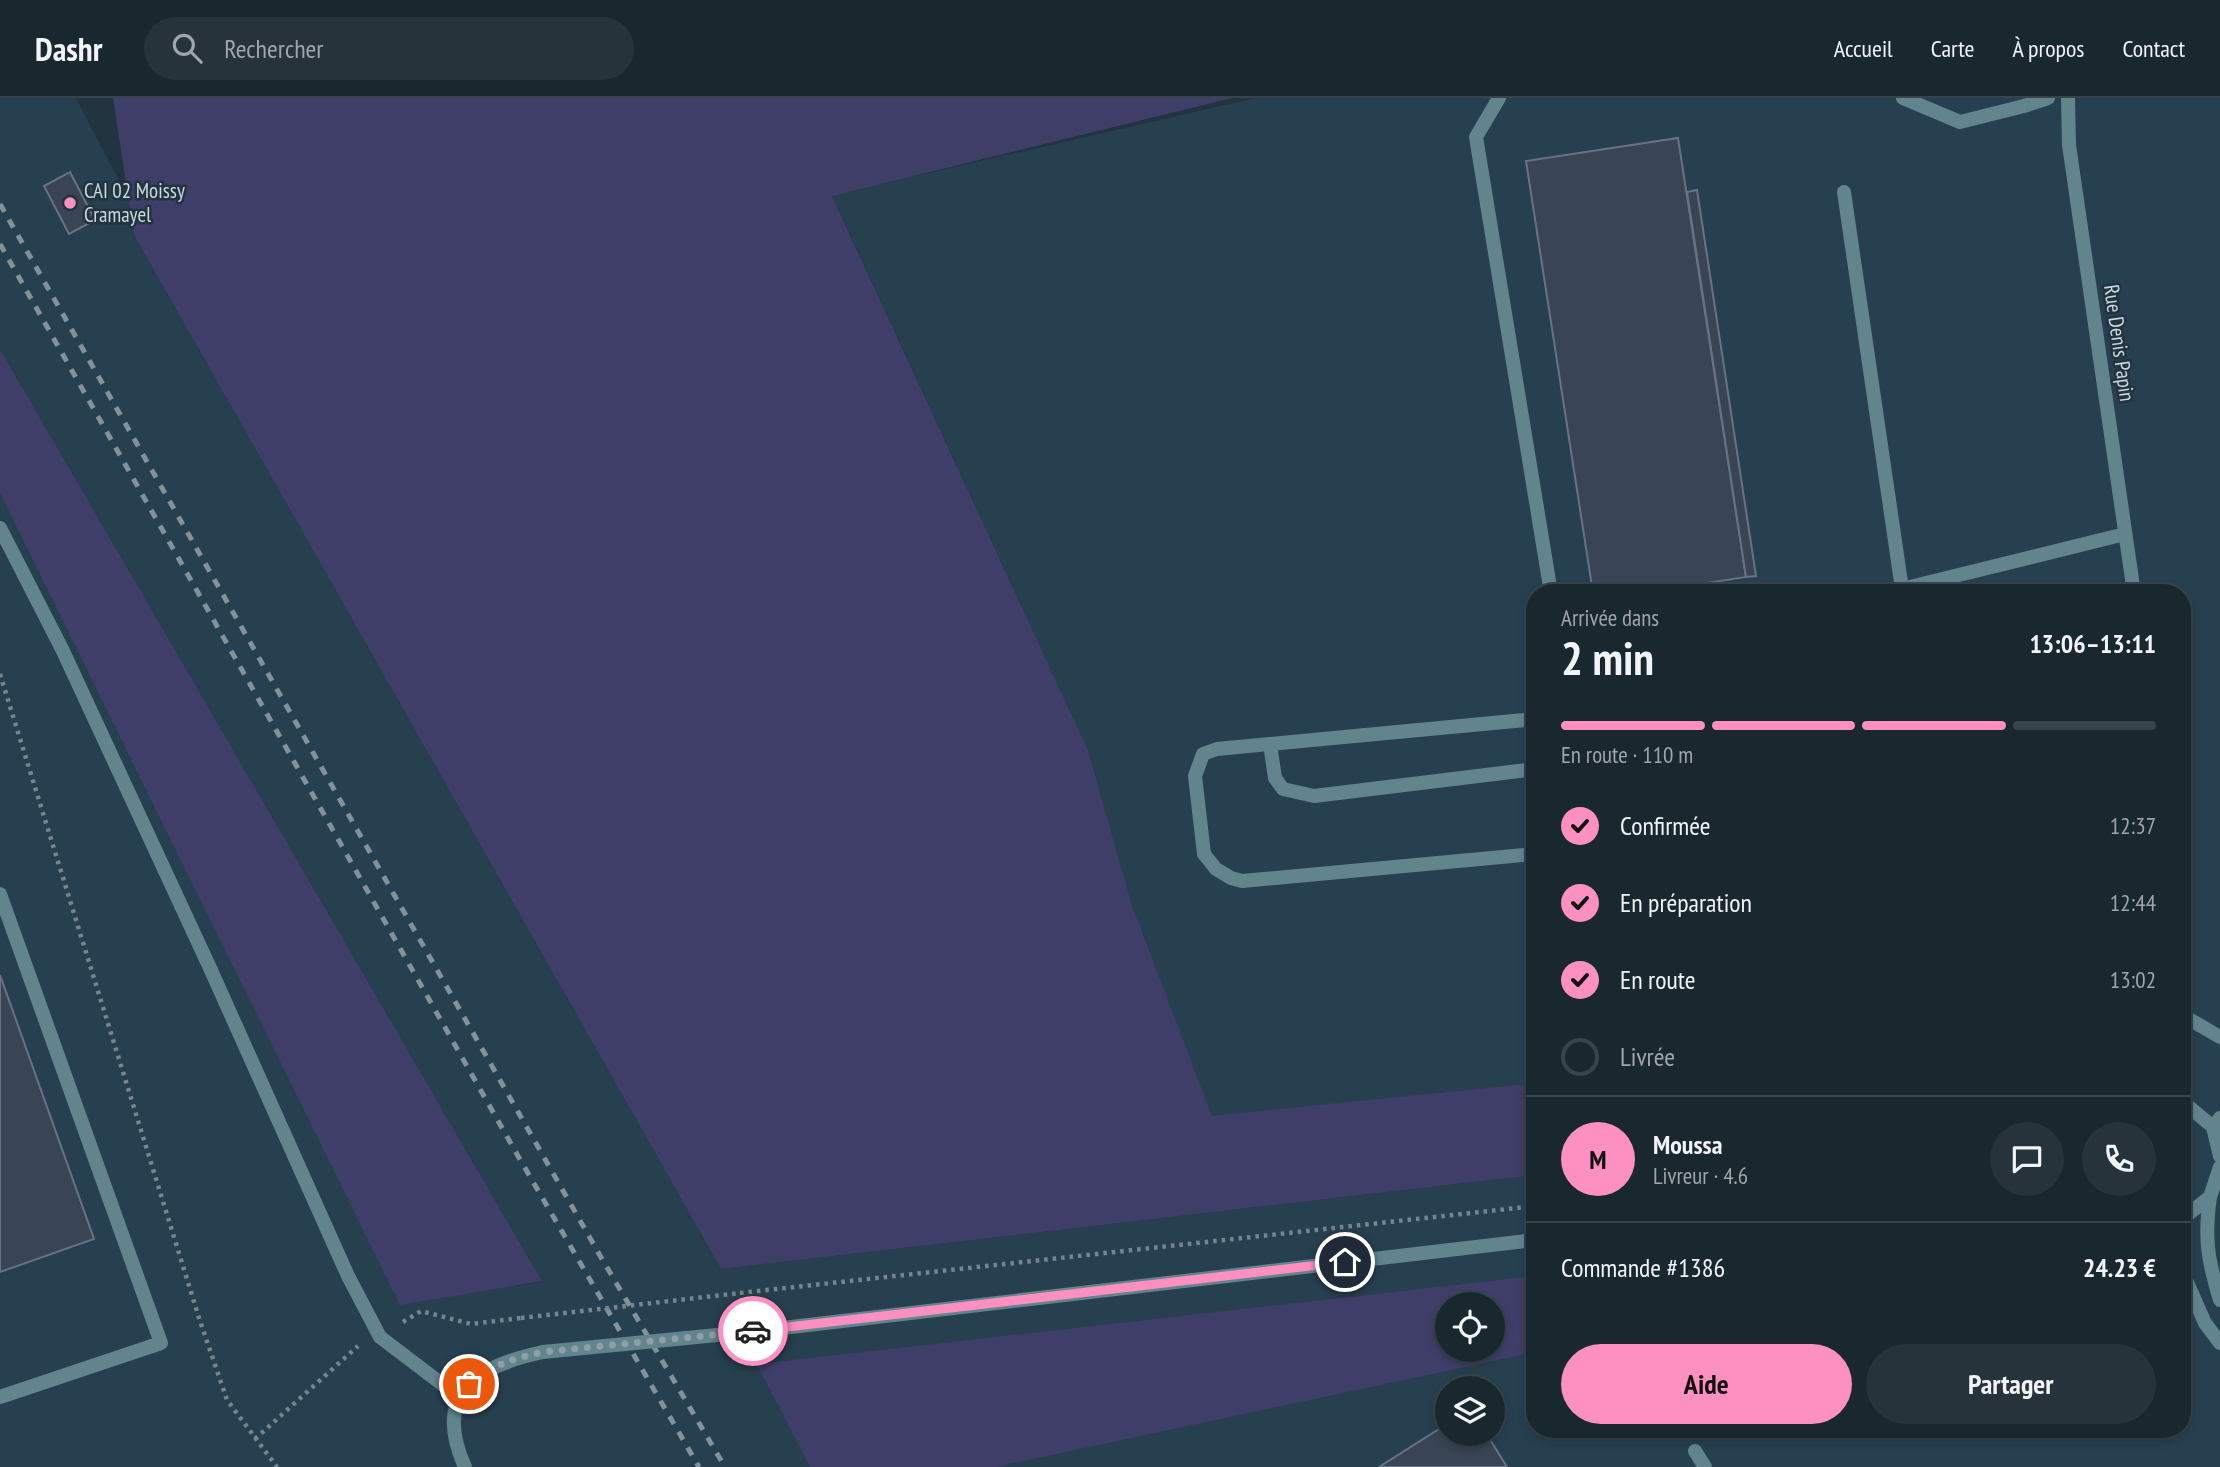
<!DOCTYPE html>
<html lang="fr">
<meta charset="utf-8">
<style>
:root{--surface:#19272f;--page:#26333b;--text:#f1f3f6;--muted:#9fa5aa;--line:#37444b;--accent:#fd8fc1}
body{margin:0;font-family:"PT Sans Narrow",sans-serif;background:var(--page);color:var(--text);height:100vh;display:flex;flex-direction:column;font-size:26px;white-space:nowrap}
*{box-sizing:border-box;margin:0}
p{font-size:23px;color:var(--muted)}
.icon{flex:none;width:38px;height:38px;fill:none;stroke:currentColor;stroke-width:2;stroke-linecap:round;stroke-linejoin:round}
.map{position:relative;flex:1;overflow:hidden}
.drawer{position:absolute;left:1526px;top:486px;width:665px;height:854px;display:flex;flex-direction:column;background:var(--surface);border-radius:28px;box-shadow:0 4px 10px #0003,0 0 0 2px var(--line)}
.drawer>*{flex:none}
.controls{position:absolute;left:1435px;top:1194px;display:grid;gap:14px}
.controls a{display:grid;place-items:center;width:70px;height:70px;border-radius:50%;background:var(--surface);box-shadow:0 4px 10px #0003,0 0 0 2px var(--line);font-size:35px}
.pin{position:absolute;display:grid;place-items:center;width:60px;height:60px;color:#fff;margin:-30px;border:4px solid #fff;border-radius:50%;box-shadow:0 2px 7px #0007}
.courier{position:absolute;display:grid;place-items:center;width:70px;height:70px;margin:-35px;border:5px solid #fd8fc1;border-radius:50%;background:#fff;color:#222;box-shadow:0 2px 9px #0007}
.headline em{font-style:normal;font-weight:600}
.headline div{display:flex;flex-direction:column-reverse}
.headline{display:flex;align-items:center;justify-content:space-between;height:119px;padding:0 35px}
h1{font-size:46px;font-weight:600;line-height:52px}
.bar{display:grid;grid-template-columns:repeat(4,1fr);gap:10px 7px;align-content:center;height:84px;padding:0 35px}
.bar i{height:9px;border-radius:5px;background:var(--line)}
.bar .on{background:var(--accent)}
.bar p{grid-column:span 4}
.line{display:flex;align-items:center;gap:18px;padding:0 35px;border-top:2px solid var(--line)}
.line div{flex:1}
.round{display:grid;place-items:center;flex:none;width:74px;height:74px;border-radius:37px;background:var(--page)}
ol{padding:0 35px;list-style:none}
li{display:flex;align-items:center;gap:21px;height:77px}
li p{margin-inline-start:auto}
li .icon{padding:7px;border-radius:50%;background:var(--accent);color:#111;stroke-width:4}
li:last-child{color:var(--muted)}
li i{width:38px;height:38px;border:4px solid var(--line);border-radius:50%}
.action{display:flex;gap:14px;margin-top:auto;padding:14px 35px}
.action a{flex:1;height:80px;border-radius:42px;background:var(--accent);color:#111;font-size:28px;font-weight:600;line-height:80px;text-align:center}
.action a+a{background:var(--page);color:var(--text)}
header{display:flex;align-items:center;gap:42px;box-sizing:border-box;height:98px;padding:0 35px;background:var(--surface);border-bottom:2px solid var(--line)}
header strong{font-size:33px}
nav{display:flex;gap:38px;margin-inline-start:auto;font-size:24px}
.search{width:490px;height:63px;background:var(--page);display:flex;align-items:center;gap:18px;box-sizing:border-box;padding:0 24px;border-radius:38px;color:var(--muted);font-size:26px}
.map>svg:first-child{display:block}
.built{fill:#27404f;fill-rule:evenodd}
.green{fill:#3e3e68;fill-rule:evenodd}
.building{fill:#394454;stroke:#677284;stroke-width:2}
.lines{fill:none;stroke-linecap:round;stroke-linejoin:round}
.path{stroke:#76858e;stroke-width:4.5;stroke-dasharray:3.5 5;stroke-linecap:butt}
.lane{stroke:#62848c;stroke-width:14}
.street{stroke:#62848c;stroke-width:14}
.rail{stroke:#82919a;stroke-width:5;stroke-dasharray:9 9;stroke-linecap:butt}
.path-bridge{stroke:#76858e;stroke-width:4.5;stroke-dasharray:3.5 5;stroke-linecap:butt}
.street-bridge{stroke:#62848c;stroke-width:14}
.done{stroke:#909ea7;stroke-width:7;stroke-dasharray:0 12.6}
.route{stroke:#fd8fc1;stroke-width:9}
.poi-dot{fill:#fd8fc1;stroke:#21343f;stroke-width:2.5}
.labels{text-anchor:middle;stroke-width:5;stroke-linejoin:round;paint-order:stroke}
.poi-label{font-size:21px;fill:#ccd7df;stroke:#21343f;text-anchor:start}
.street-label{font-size:21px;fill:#ccd7df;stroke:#21343f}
</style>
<header>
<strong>Dashr</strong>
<div class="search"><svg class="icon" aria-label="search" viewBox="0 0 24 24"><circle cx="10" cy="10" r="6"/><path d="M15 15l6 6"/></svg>Rechercher</div>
<nav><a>Accueil</a><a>Carte</a><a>À propos</a><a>Contact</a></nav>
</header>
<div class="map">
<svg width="2220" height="1369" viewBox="0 0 2220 1369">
<rect width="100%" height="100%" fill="#21343f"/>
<path class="built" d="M0 0H76L128 100 134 137 721 1171 1535 1077V1332H2182V495H1535V985L1212 1019 1132 807 1088 652 832 97 1256 0H2220V1369H0V287L517 1188 542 1183 0 251ZM1447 1206H1493V1251H1447ZM1447 1290H1493V1335H1447Z"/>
<g class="green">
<polygon points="113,0 1232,0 832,98 1088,652 1132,807 1212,1018 1535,985 1535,1077 721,1171 134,137"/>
<polygon points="0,251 542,1183 400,1207 0,395"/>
<path d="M1535 1178V1254L995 1369H810L757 1266ZM1447 1206H1493V1251H1447Z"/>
</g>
<g class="building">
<polygon points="1678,40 1746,479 1642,495 1593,495 1526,63"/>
<polygon points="70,74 95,122 69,136 44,88"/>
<polygon points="1697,92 1756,478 1746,479 1687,94"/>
<polygon points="0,877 94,1141 0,1174"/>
<polygon points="1447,1326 1447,1335 1486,1335 1507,1369 1379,1369"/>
</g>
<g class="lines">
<g class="path">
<polyline points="0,576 199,1220 227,1302 277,1369"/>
<polyline points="740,1195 1535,1108"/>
<polyline points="403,1224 421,1213 471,1226 521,1220"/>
<polyline points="255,1341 358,1248"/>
</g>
<g class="lane">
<polyline points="1499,0 1476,39 1551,495"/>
<polyline points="1903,0 1960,24 2024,8 2048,0"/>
<polyline points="1844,94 1902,491 2125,436"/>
<polyline points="0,430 63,553 210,870 348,1178 380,1239 459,1299"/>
<polyline points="1872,495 1902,491"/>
<polyline points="1535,621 1217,651 1203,656 1195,678 1204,756 1216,771 1231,780 1242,783 1535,756"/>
<polyline points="1270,646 1275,680 1283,691 1314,698 1535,671"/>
<polyline points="0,796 161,1245 0,1299"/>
<polyline points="2182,917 2220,939"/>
<polyline points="2213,1029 2220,1020"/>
<polyline points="1695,1353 1705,1369"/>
</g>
<g class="street">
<polyline points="2068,0 2069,47 2134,495"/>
<polyline points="2182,1003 2213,1029 2220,1058"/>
<path d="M2210 1099C2204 1140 2208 1163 2220 1202"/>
<polyline points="2182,1121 2210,1099 2220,1069"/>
<polyline points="2182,1173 2205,1225 2220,1245"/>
<polyline points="748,1234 1535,1142"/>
<path d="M465 1369C432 1296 476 1268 543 1254"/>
</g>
<g class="rail">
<polyline points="0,106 602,1161 725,1369"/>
<polyline points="0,146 518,1058 699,1369"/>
</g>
<polyline class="path-bridge" points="521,1220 740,1195"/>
<polyline class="street-bridge" points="543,1254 748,1234"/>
</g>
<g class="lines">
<path class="done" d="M469 1286C494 1266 512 1261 543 1254L753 1233"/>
<polyline class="route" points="753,1233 1345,1164"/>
</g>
<circle class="poi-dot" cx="70" cy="105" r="7"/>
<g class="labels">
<g class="poi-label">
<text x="84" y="100">CAI 02 Moissy<tspan x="84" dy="24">Cramayel</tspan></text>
</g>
<g class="street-label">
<text transform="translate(2119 245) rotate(82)" y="7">Rue Denis Papin</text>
</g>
</g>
</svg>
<div class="controls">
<a><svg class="icon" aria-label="locate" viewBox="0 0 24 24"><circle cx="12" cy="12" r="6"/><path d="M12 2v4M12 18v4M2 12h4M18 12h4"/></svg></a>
<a><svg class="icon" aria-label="layers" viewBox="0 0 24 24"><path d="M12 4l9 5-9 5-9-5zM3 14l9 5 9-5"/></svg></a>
</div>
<div class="pin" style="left:469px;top:1286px;background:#ea580c"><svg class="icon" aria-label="bag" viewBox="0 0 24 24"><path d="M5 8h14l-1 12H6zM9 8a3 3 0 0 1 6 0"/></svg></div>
<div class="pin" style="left:1345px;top:1164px;background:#1f2937"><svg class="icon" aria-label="home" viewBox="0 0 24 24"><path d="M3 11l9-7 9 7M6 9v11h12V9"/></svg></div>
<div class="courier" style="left:753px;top:1233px"><svg class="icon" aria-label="car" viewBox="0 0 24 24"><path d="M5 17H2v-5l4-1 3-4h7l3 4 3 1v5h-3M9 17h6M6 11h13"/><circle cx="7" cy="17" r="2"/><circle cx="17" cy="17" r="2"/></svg></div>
<section class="drawer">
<div class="headline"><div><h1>2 min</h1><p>Arrivée dans</p></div><em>13:06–13:11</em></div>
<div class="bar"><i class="on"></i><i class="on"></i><i class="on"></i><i></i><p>En route · 110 m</p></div>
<ol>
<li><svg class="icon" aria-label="check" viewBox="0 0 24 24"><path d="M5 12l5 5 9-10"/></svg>Confirmée<p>12:37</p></li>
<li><svg class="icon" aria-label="check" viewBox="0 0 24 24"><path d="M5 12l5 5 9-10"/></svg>En préparation<p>12:44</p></li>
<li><svg class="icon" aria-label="check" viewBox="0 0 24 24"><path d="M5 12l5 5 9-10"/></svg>En route<p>13:02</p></li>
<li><i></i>Livrée</li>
</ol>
<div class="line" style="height:126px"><b class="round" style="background:var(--accent);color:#111">M</b><div><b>Moussa</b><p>Livreur · 4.6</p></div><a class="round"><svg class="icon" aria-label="chat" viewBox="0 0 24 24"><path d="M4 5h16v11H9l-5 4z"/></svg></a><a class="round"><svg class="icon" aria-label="phone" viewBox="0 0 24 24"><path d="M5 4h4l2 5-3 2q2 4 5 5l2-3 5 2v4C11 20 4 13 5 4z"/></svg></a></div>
<div class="line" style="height:91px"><div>Commande #1386</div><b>24.23 €</b></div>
<div class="action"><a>Aide</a><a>Partager</a></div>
</section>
</div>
